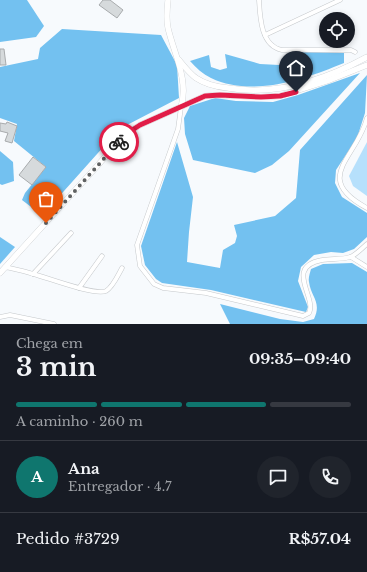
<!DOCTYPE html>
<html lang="pt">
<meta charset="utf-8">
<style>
:root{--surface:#171b24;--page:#20242c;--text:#f1f3f6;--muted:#9ea1a6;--line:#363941;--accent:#0f766e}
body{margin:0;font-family:"Libre Baskerville",serif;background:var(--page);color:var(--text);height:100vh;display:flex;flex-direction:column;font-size:15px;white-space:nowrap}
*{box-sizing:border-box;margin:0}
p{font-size:13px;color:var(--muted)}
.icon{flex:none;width:22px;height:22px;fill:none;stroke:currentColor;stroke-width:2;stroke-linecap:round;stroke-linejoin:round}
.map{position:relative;height:324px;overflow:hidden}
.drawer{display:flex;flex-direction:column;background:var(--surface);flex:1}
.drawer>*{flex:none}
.buttons{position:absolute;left:319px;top:12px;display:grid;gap:8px}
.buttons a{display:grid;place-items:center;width:36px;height:36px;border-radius:50%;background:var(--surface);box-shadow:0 2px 6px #0003;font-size:20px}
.pin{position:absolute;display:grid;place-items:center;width:34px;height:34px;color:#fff;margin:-41px -17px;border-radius:50% 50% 50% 0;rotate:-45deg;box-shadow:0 0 4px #0007}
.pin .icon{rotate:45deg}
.courier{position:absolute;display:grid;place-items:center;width:40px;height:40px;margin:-20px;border:3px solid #e11d48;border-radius:50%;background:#fff;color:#222;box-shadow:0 1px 5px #0007}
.head em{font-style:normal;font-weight:700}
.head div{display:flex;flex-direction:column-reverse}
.head{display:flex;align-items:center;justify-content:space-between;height:68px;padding:0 16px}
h1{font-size:26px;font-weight:700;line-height:30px}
.bar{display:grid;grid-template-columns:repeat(4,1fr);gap:6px 4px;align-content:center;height:48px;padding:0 16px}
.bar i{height:5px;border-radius:3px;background:var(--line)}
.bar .on{background:var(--accent)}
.bar p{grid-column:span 4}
.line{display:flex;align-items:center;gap:10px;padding:0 16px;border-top:1px solid var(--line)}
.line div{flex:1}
.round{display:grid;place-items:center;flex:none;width:42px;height:42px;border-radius:21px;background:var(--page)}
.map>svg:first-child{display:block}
.green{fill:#b6e0fc}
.forest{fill:#73c1f0}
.building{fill:#d6dadc;stroke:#a8abad}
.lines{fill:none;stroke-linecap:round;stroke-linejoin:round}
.street-casing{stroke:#c5c8cb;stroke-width:5}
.secondary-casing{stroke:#c5c8cb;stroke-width:6}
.street{stroke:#fff;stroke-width:4}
.secondary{stroke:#fff;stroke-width:5.5}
.done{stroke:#606263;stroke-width:4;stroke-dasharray:0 7.2}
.route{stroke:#e11d48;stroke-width:5}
</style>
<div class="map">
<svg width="367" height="324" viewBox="0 0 367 324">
<rect width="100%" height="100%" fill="#f7fafd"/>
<polygon class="green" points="367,142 367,196 353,186 349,176"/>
<g class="forest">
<polygon points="0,0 27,0 44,26 36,37 0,42"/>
<polygon points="62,29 161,35 177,65 179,98 127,125 114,135 47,210 39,213 22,200 25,193 46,167 14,141 17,124 0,118 0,67 38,59 40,48"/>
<path d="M299 52 344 53V63C305 79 253 98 211 78 203 74 196 68 190 61L209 55 211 67 220 70 227 68 225 54 260 64 298 66Z"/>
<polygon points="360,73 289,151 272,165 255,173 193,160 185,134 184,118 190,106 215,98 236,101 273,102 298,95"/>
<polygon points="367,75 365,113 357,138 336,170 335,183 342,197 367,213 367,237 354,249 343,253 331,252 314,255 301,267 298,281 308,307 306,312 211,290 162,283 156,279 145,265 141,246 177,142 193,197 189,232 187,262 220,268 223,250 235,243 237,236 234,225 275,216 296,198 300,150"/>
<polygon points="0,151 13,162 14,181 2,185 0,184"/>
<polygon points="0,237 15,247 0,264"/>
<path d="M352 263 367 272V324H230L220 304 280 319 303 322 314 319C322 302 311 297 309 282 308 278 310 273 311 269L323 264Z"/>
</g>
<g class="building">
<polygon points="103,0 110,0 123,10 117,18 99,5"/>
<polygon points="0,49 4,49 6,65 0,65"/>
<polygon points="7,122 17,126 12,143 5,141 8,133 0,131 0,123 6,124"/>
<polygon points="33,157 46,167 32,185 19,175"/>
</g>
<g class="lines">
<g class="street-casing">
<g id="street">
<path d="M259 0C260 18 261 46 282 50H351L355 52"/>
<polyline points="265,35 340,0"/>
<path d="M181 107 178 129 137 245 140 266 154 284 163 288 206 293 303 316 309 313C317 297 284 267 322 260 331 258 341 260 350 257 356 255 362 248 367 244"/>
<path d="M367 118C357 158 311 178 367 208"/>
<polyline points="351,257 367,267"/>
<path d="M5 267C14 269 24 271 33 274 46 277 94 296 106 291 113 287 118 275 122 268"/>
<polyline points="33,274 71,233"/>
<polyline points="79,288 102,256"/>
<polyline points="0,317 10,315 54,324"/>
</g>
</g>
<g class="secondary-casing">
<g id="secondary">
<path d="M168 0C167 9 166 19 168 28 174 54 189 80 181 107"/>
<path d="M179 60C184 66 189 73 196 78 205 84 217 87 228 88 276 96 325 80 367 57"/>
<polyline points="0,273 99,164 115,145 126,134 140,125 205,96 220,95 261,97 280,96 327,81 367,65"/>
</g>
</g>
<use href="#street" class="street"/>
<use href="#secondary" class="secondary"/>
</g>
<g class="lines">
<polyline class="done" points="46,223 119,142"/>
<polyline class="route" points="119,142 126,134 140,125 205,96 220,95 261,97 280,96 296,92"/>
</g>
</svg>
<div class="buttons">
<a><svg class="icon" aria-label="locate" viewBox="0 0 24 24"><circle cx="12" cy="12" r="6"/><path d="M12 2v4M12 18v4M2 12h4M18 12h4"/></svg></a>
</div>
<div class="pin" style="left:46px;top:223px;background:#ea580c"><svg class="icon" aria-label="bag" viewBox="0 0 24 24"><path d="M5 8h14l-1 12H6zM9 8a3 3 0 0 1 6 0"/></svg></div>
<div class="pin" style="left:296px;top:92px;background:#1f2937"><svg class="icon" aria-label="home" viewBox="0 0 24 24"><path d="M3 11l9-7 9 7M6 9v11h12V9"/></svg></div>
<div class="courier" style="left:119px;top:142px"><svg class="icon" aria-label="bike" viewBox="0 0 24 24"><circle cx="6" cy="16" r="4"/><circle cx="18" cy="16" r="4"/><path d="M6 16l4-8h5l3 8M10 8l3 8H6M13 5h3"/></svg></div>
</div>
<section class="drawer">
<div class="head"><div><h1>3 min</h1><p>Chega em</p></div><em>09:35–09:40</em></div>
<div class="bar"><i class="on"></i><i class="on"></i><i class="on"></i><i></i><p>A caminho · 260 m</p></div>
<div class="line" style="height:72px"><b class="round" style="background:var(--accent);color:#fff">A</b><div><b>Ana</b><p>Entregador · 4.7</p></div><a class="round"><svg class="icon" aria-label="chat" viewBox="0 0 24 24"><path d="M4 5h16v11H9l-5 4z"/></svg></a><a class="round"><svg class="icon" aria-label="phone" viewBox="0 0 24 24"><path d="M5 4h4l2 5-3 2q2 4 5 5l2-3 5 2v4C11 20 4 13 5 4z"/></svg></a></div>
<div class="line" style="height:52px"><div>Pedido #3729</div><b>R$57.04</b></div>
</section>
